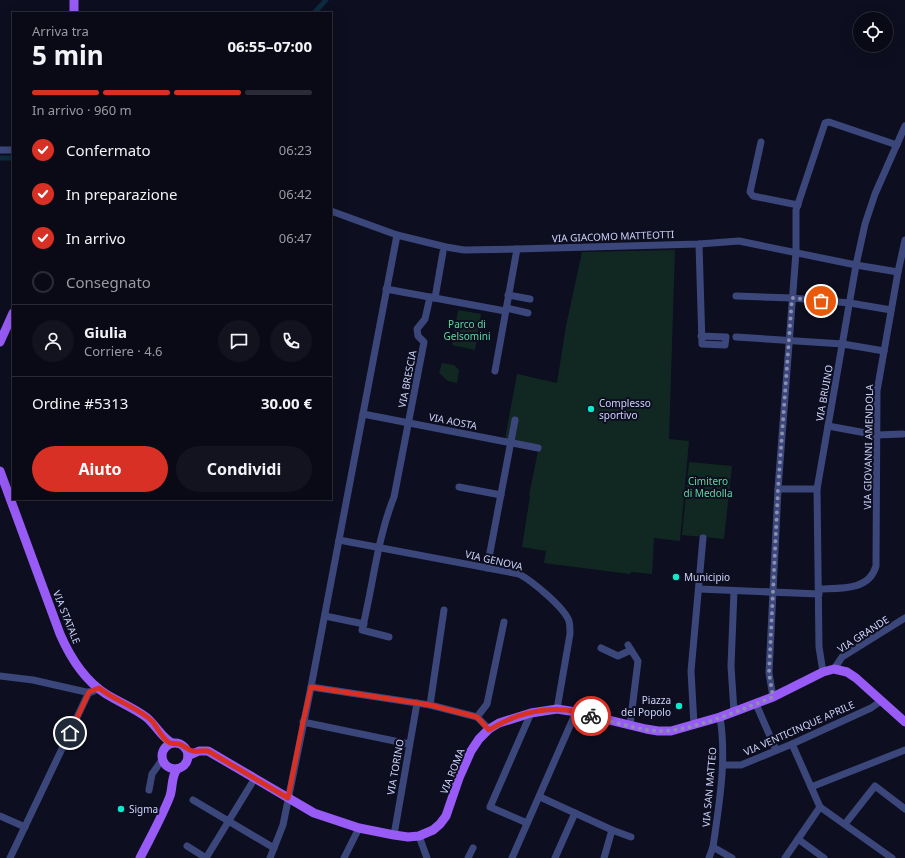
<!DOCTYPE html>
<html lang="it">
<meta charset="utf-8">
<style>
:root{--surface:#0a0a17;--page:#131320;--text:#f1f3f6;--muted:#999aa1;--line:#2a2b36;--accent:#d93025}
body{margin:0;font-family:"Noto Sans",sans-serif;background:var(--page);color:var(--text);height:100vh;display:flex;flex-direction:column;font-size:15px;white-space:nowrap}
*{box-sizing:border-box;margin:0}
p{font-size:13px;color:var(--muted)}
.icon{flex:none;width:22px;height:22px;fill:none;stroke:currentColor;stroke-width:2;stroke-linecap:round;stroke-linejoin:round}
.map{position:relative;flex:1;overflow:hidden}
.panel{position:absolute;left:12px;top:12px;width:320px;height:488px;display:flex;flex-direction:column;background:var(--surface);border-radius:0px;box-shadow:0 4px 16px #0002,0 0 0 1px var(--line)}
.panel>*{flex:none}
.tools{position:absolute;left:853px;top:12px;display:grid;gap:8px}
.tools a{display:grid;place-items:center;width:40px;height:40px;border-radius:50%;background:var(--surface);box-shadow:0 4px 16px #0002,0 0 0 1px var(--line);font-size:20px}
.pin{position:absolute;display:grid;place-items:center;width:34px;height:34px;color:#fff;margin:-17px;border:2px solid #fff;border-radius:50%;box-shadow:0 1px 4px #0007}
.courier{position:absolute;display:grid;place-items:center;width:40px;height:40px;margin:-20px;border:3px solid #d93025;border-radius:50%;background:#fff;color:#222;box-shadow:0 1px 5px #0007}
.overview em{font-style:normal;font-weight:700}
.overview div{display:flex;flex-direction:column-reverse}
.overview{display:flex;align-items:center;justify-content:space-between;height:68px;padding:0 20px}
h1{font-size:26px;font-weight:700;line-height:30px}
.bar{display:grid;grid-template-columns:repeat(4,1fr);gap:6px 4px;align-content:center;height:48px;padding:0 20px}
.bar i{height:5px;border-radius:3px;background:var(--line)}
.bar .on{background:var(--accent)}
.bar p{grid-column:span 4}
.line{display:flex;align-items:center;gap:10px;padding:0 20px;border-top:1px solid var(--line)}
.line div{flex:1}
.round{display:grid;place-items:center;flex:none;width:42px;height:42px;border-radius:21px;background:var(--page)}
ol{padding:0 20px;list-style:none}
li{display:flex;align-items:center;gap:12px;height:44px}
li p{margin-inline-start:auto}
li .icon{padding:4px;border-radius:50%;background:var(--accent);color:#fff;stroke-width:4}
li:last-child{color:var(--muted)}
li i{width:22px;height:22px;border:2px solid var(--line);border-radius:50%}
.action{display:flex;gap:8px;margin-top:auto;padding:8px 20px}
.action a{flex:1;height:46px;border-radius:24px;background:var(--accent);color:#fff;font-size:16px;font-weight:700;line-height:46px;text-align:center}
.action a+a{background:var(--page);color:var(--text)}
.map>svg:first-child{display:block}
.green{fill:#112822}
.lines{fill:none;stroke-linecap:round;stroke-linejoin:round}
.canal{stroke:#0d2a3e;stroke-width:5}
.minor{stroke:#3b477b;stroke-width:7}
.major{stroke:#985bf6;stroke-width:9}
.done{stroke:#8a8eaf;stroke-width:4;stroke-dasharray:0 7.2}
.route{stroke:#d93025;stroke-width:5}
.poi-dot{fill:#0ceacc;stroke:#0d0e1f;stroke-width:1.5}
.labels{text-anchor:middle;stroke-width:4;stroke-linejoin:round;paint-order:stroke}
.street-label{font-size:10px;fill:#ced3fc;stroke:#0d0e1f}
.park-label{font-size:10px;fill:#5ed89d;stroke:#0d0e1f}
.poi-label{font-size:10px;fill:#ced3fc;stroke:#0d0e1f;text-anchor:start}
</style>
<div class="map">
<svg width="905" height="858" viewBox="0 0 905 858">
<rect width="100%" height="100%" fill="#0d0e1f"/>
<g class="green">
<polygon points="675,250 669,439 689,441 680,541 654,538 652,574 631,572 630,574 544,563 546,551 522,547 530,496 529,495 538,451 504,444 517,374 557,383 566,326 582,252"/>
<polygon points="458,310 481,314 475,350 452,345"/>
<polygon points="442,363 454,365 459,370 457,383 448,381 439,373"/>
<polygon points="689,462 732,466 724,539 682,535"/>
</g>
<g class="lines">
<g class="canal">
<polyline points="314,13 326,0"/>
<polyline points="0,158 13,158"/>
</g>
<g class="minor">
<polyline points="761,142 750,192 753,196 798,205"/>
<polyline points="0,150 13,150"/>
<polyline points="331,211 397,235 446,247 464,250 517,249 699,244 739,241 856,265 898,272"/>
<polyline points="699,244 702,344 725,345 726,337 701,336"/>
<polyline points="386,289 505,311"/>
<polyline points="508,295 530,299"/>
<polyline points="736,296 792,298 850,303 891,310"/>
<polyline points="435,298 443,252"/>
<polyline points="506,308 528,313"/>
<polyline points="736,337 843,344 884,351"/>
<polyline points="495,371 517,249"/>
<polyline points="363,414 538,448"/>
<polyline points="828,426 877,435 903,434"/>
<polyline points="459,487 501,495"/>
<polyline points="778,489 817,489"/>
<path d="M339 540 519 574C532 581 564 607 569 621 570 625 570 630 570 634L557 709"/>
<polyline points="487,568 515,420"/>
<polyline points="699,589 819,594"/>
<path d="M819 589C841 588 869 591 876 566L877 391 898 272 905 240"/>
<polyline points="734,591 731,666 734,712"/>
<polyline points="325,616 364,624"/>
<path d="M389 637 362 630C373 586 377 539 394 497L424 342 418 336 417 329 425 319 430 297"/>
<polyline points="628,645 638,661 630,725"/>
<polyline points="601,648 618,656 631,650"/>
<polyline points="834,669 842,657 905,618"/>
<polyline points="823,672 819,647 817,489 856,265 865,224 875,194 905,126"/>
<polyline points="0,676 33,680 86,692 92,692 99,688"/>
<polyline points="311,687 430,705 477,717 489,729"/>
<polyline points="773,697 769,673 778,489 796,252 796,210 825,123 829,122 897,145"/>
<polyline points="756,704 776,750"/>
<polyline points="430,705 444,610"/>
<polyline points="477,717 487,704 504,622"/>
<polyline points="303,722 409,744"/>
<polyline points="694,725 691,671 703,538"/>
<polyline points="792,744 820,807 892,858"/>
<polyline points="723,765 741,765 792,744 871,708 881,701"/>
<polyline points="811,787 905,750"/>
<polyline points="149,790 152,774 162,760"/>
<polyline points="540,797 612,830 631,837"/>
<polyline points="193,800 274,848"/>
<polyline points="0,816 25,827"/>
<polyline points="527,823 490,807 531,713"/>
<polyline points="845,824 875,786 905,809"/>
<polyline points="394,835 417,703"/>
<polyline points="419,836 427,858"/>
<polyline points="798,839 824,858"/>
<polyline points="187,846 206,858"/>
<polyline points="713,847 732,858"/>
<polyline points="10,858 89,692"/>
<polyline points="206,858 255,778"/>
<polyline points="270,858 283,825 311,687 397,235"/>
<polyline points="344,858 359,828"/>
<polyline points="468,858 473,848"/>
<polyline points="512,858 576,712"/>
<polyline points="555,858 575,813"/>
<polyline points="604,858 612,830"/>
<path d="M709 858 713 847C719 805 727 760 720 717"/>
<polyline points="785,858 820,807"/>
</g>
<g class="major">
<polyline points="74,0 74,13"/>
<polyline points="0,342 13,313"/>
<path d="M0 471 60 634C70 657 84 680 106 694 119 702 134 708 146 717 156 725 161 737 172 743"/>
<circle cx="175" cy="756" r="13"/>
<polyline points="188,756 199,751 208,751 314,813 359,828 394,835 408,837 419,836 433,830 440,824 446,816 459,778 471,751 479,739 489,729 499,723 531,713 557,709 576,712 646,729 658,731 671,731 720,717 773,697 823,672 834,669 847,672 856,678 905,722"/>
<path d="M140 858C150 838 162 817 170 796 173 787 171 777 177 769"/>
</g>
</g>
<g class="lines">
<path class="done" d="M591 716C610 720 639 731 659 731 690 732 743 709 773 697L769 673 778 489 792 298 821 301"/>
<path class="route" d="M70 733 89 692 99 688C115 701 137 707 152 721 158 728 162 739 170 743 173 744 176 743 179 744 184 745 187 750 193 751 198 752 203 750 208 751L288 798 303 722 311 687 430 705 477 717 489 730C511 716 540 707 566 710 574 711 583 714 591 716"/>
</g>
<g class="poi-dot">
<circle cx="591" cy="409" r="4"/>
<circle cx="676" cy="577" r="4"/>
<circle cx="679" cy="706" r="4"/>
<circle cx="121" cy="809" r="4"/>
</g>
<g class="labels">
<g class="street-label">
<text transform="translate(613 236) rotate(-2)" y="4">VIA GIACOMO MATTEOTTI</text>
<text transform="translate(407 379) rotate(-79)" y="4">VIA BRESCIA</text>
<text transform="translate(824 393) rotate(-80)" y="4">VIA BRUINO</text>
<text transform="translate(453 421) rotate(11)" y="4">VIA AOSTA</text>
<text transform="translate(868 447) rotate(-89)" y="4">VIA GIOVANNI AMENDOLA</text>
<text transform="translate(494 560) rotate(13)" y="4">VIA GENOVA</text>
<text transform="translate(67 617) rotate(68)" y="4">VIA STATALE</text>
<text transform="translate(863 634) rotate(-33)" y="4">VIA GRANDE</text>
<text transform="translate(799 728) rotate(-24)" y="4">VIA VENTICINQUE APRILE</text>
<text transform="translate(395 767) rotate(-80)" y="4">VIA TORINO</text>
<text transform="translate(452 771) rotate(-68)" y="4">VIA ROMA</text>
<text transform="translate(709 787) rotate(-85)" y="4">VIA SAN MATTEO</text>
</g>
<g class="park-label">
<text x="467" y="328">Parco di<tspan x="467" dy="12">Gelsomini</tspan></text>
<text x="708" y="485">Cimitero<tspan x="708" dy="12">di Medolla</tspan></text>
</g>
<g class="poi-label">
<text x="599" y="407">Complesso<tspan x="599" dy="12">sportivo</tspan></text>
<text x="684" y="581">Municipio</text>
<text x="671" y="704" text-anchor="end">Piazza<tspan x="671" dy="12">del Popolo</tspan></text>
<text x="129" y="813">Sigma</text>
</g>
</g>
</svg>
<div class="tools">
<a><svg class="icon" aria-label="locate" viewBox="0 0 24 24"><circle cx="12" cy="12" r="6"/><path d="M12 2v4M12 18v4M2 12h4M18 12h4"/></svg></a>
</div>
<div class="pin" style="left:821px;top:301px;background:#ea580c"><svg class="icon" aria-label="bag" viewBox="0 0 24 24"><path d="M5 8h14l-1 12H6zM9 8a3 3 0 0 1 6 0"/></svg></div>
<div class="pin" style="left:70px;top:733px;background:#1f2937"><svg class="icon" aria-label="home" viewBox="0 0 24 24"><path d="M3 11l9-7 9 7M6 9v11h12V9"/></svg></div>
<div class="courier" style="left:591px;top:716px"><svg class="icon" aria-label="bike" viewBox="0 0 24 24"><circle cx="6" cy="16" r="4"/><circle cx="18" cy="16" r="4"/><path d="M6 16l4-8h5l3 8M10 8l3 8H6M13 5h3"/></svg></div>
<section class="panel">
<div class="overview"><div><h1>5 min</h1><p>Arriva tra</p></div><em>06:55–07:00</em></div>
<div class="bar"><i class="on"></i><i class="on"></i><i class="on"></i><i></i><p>In arrivo · 960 m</p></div>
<ol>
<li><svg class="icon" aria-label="check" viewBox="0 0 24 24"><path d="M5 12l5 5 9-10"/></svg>Confermato<p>06:23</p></li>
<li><svg class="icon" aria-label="check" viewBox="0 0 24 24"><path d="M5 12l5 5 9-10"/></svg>In preparazione<p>06:42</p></li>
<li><svg class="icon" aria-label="check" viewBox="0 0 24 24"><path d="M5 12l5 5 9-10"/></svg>In arrivo<p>06:47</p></li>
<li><i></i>Consegnato</li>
</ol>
<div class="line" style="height:72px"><a class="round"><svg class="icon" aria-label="person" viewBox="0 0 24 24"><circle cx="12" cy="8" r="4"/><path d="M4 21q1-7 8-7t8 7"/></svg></a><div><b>Giulia</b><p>Corriere · 4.6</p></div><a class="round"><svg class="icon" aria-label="chat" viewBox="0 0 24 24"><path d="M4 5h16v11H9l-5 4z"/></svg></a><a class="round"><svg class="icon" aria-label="phone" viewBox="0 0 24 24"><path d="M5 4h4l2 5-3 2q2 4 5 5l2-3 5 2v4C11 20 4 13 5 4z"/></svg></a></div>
<div class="line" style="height:52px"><div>Ordine #5313</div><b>30.00 €</b></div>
<div class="action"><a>Aiuto</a><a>Condividi</a></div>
</section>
</div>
